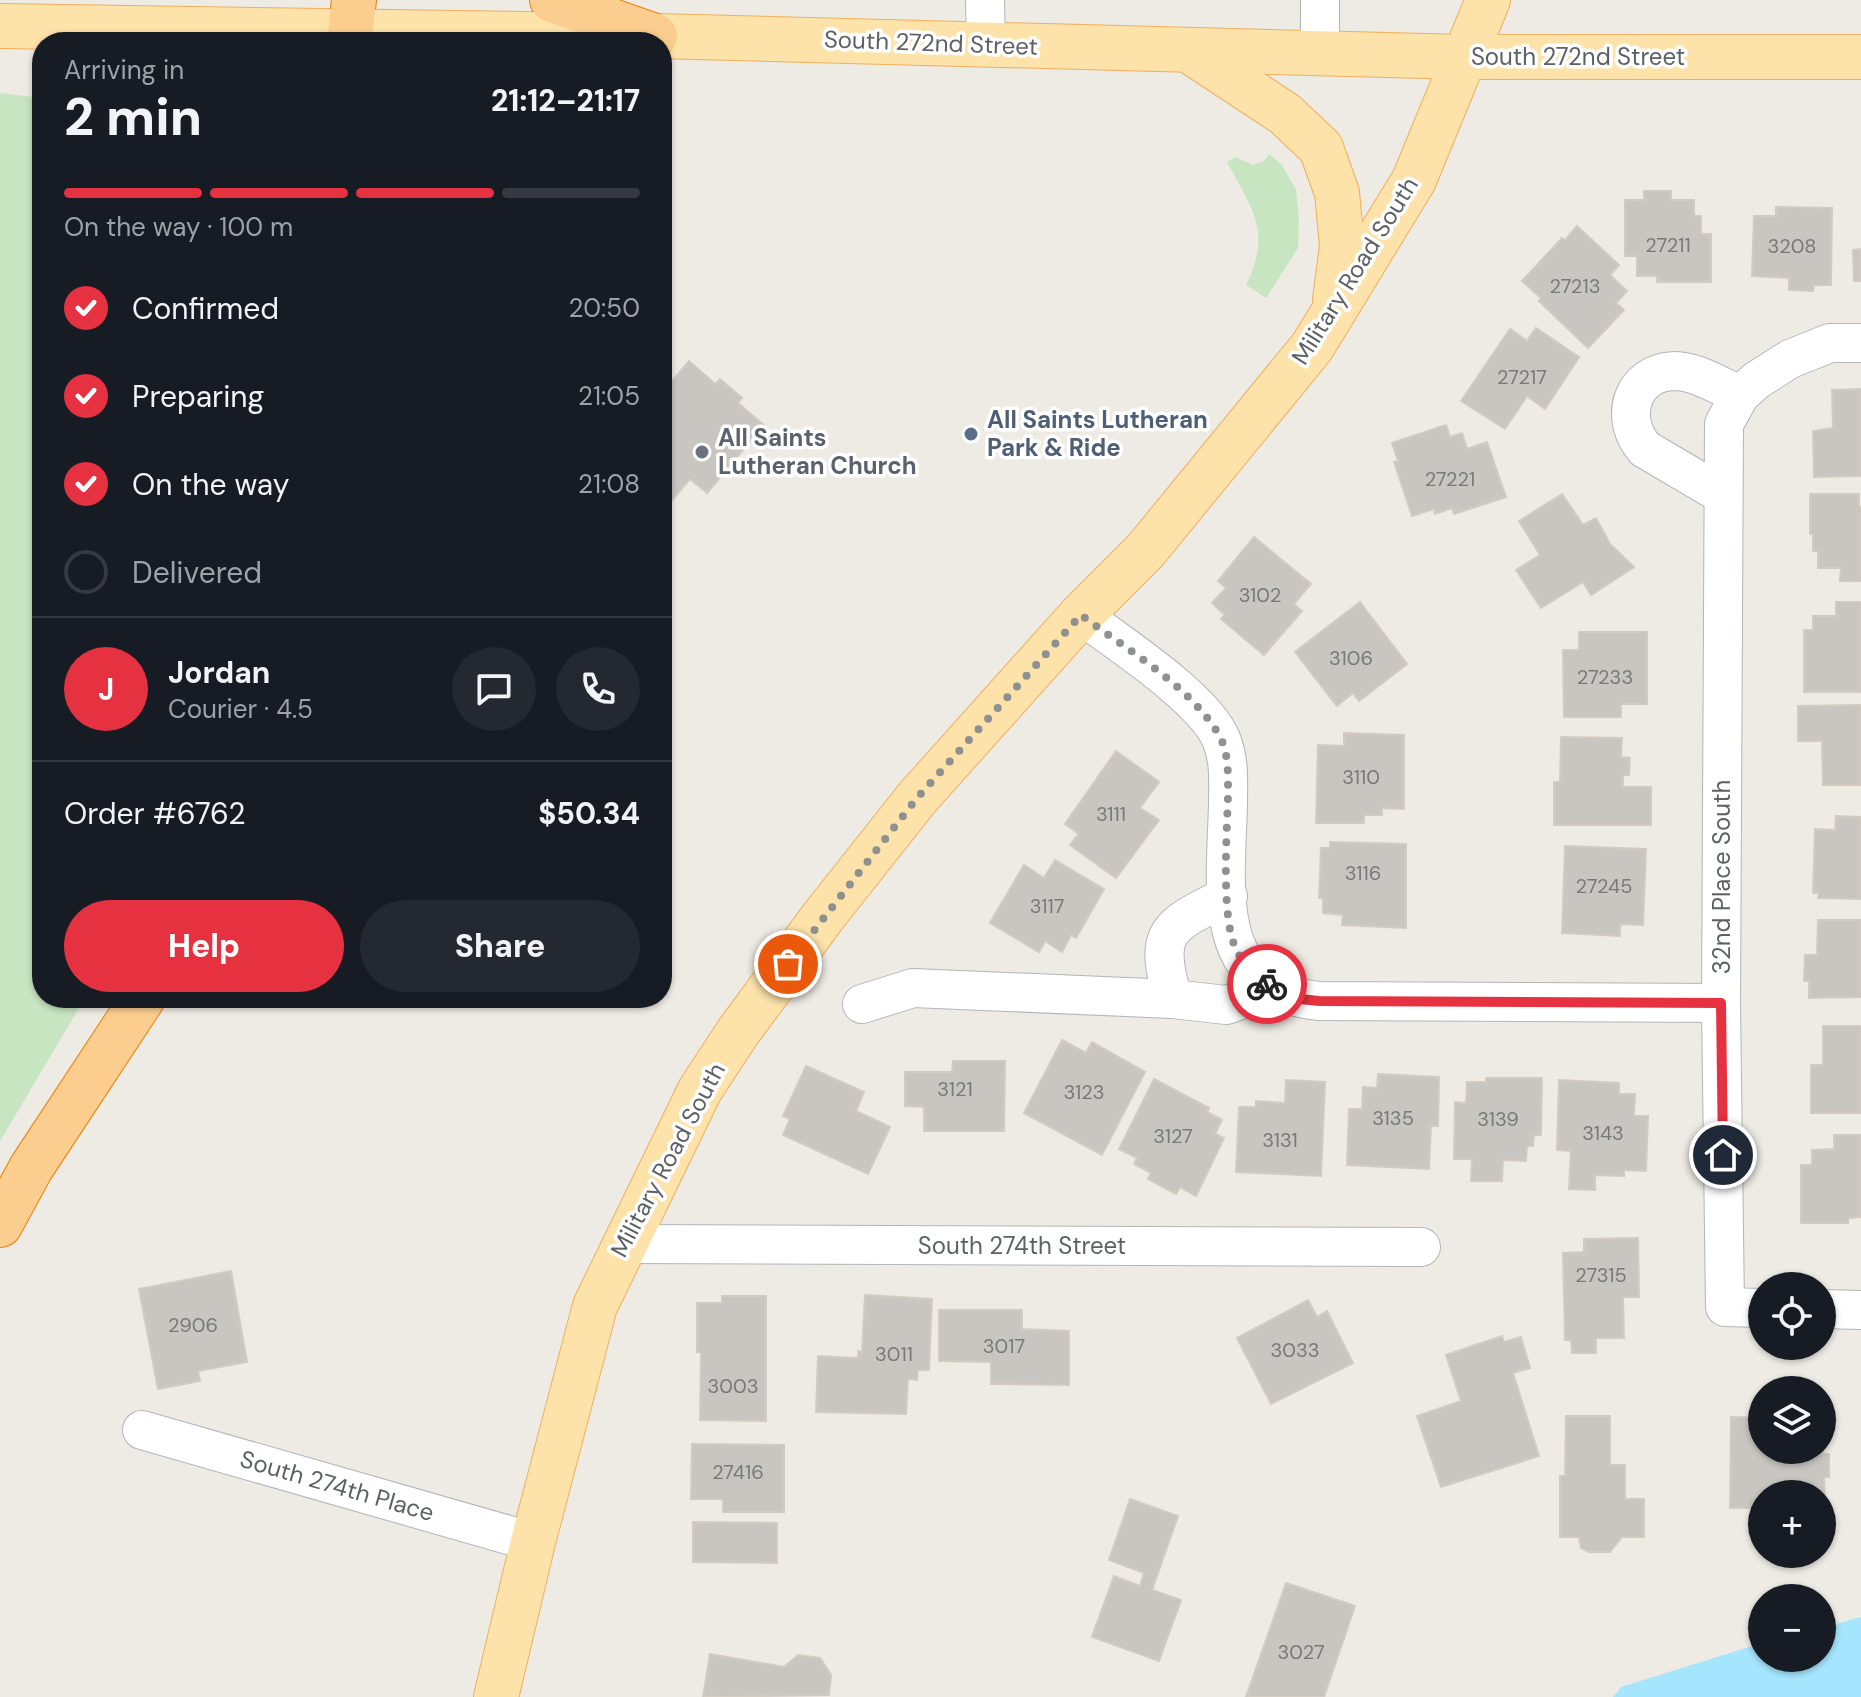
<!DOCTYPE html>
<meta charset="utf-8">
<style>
:root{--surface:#171b24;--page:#242831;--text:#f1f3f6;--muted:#9ea1a6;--line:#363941;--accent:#e63240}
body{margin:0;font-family:"DM Sans",sans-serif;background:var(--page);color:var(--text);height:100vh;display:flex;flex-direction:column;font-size:30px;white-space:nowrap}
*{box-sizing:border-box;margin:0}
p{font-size:26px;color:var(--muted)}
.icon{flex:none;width:44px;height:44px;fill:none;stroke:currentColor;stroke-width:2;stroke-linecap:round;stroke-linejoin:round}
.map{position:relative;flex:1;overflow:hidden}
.details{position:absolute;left:32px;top:32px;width:640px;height:976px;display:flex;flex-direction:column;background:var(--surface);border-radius:32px;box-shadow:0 2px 6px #0004}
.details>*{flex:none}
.controls{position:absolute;left:1748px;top:1272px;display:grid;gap:16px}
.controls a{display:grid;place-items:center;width:88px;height:88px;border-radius:50%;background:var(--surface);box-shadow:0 2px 6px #0004;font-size:40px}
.pin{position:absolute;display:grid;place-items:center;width:68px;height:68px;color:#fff;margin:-34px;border:4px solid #fff;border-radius:50%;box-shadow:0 2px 8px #0007}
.courier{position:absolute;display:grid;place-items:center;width:80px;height:80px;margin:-40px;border:6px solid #e63240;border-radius:50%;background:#fff;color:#222;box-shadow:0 2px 10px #0007}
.overview em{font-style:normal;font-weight:800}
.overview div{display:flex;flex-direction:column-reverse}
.overview{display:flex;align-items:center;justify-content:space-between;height:136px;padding:0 32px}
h1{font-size:52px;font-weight:800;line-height:60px}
.bar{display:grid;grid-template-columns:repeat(4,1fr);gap:12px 8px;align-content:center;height:96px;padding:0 32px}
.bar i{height:10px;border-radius:6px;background:var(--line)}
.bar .on{background:var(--accent)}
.bar p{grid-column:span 4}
.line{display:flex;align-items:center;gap:20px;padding:0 32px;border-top:2px solid var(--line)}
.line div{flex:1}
.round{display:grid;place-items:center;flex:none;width:84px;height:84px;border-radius:42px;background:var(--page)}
ol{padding:0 32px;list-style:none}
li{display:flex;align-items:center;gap:24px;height:88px}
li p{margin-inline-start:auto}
li .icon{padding:8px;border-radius:50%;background:var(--accent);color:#fff;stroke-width:4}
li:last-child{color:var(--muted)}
li i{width:44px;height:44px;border:4px solid var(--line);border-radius:50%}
.action{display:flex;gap:16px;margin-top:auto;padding:16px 32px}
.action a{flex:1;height:92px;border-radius:48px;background:var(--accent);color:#fff;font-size:32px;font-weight:800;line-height:92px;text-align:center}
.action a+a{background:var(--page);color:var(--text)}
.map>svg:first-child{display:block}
.green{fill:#c7e5c1}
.water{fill:#a5e5fd}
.building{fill:#c9c5c0;stroke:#d3cbc2;stroke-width:2}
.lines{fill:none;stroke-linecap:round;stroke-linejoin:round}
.minor-casing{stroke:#b1b6b9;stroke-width:40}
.major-casing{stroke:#efaf5d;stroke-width:46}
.highway-casing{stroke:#ee8005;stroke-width:46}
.minor{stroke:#fff;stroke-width:38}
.major{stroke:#fde3aa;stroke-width:44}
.highway{stroke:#fbce8f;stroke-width:44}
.done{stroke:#8f9191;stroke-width:8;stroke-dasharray:0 14.4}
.route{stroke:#e63240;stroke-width:10}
.service-dot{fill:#5c6f8a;stroke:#fff;stroke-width:3}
.worship-dot{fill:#6b7280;stroke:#fff;stroke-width:3}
.labels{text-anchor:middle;stroke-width:7;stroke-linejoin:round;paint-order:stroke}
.number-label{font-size:20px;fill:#777a7b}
.street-label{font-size:24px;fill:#5c6164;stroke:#fff}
.service-label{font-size:24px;font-weight:bold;fill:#4e5e75;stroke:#fff;text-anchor:start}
.worship-label{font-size:24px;font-weight:bold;fill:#5b616d;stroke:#fff;text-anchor:start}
</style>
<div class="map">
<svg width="1861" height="1697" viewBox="0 0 1861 1697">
<rect width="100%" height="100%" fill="#eeeae4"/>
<g class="green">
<polygon points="0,93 42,98 42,998 85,998 0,1141"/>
<path d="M1269 154 1282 165 1296 190 1299 219 1298 248 1266 298 1246 285C1272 231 1253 211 1227 162L1235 157 1253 165 1264 161Z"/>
</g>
<polygon class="water" points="1861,1617 1861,1697 1613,1697 1621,1687 1762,1643 1762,1658 1822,1658 1822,1628"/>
<g class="building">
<polygon points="1644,191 1671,191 1671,200 1694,200 1694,216 1701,216 1701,234 1711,234 1711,282 1657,282 1657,276 1637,276 1637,256 1625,256 1625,200 1644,200"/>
<polygon points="1776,207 1832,208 1831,285 1814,285 1813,291 1789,290 1789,278 1752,276 1754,216 1776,216"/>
<polygon points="1577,226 1619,265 1610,275 1627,291 1616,303 1624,310 1588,348 1539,301 1541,298 1522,281 1562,238 1565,240"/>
<polygon points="1861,249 1861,281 1854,281 1853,250"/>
<polygon points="1536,328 1579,357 1545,409 1527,396 1505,429 1461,401 1510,329 1527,341"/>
<polygon points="689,361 715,384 720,379 742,398 738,403 764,425 707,493 690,479 662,512 662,393"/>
<polygon points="1861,389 1861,476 1814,477 1813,431 1833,428 1832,390"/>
<polygon points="1446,425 1450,437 1462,433 1467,449 1487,442 1506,497 1454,514 1452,508 1435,514 1434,509 1412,516 1394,462 1398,461 1392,443"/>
<polygon points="1562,494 1583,525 1596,518 1610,544 1634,567 1591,595 1583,582 1541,608 1516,570 1540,555 1519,521"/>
<polygon points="1810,494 1859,494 1859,507 1861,507 1861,581 1840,581 1841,568 1818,568 1818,551 1813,551 1813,534 1810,534"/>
<polygon points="1254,537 1311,584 1294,604 1302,611 1264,655 1221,619 1225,615 1212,603 1226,588 1218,581"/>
<polygon points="1360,602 1407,664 1359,701 1353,693 1337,706 1295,652"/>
<polygon points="1836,602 1861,602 1861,692 1804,692 1804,630 1813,630 1813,616 1836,616"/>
<polygon points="1579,632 1647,632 1647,704 1621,704 1621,717 1564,717 1563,650 1579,650"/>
<polygon points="1861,705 1861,785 1823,785 1822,741 1798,741 1798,706"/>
<polygon points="1344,733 1404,735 1404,809 1382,808 1382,815 1364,815 1364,823 1316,823 1318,745 1344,746"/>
<polygon points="1561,737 1622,738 1621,757 1630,758 1629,775 1623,775 1623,787 1651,787 1651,825 1554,825 1554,782 1560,782"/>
<polygon points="1116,751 1159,782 1140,808 1159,820 1116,878 1070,845 1079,834 1065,824"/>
<polygon points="1836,816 1861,817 1861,899 1818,898 1819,893 1813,893 1815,829 1835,830"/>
<polygon points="1330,842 1406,844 1406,928 1342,925 1343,915 1323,913 1323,898 1319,898 1321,848 1330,848"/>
<polygon points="1565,846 1646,849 1643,925 1620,924 1620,936 1562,933"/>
<polygon points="1055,860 1104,889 1076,938 1071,935 1062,952 1045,941 1039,952 990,923 1024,865 1044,878"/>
<polygon points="1818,920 1861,920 1861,997 1809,998 1809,981 1804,981 1805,955 1817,955"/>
<polygon points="1823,1026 1861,1026 1861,1113 1811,1113 1811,1065 1823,1065"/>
<polygon points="1062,1040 1086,1053 1092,1042 1145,1072 1102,1155 1024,1113"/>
<polygon points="953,1061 1005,1061 1004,1131 924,1131 924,1107 905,1106 905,1072 952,1072"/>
<polygon points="806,1066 864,1092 856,1111 890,1127 868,1174 783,1135 790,1119 783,1116"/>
<polygon points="1378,1074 1439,1077 1438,1126 1431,1126 1429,1169 1347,1165 1349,1109 1362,1109 1363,1087 1377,1088"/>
<polygon points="1486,1078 1542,1078 1541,1135 1534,1135 1533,1146 1527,1146 1526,1161 1503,1160 1502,1181 1471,1181 1472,1159 1454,1159 1455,1102 1466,1103 1467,1082 1486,1082"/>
<polygon points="1154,1079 1209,1108 1207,1112 1222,1120 1215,1134 1224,1138 1196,1196 1180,1187 1176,1194 1148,1179 1151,1173 1134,1164 1137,1158 1119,1149"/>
<polygon points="1286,1080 1325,1082 1321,1176 1236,1172 1239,1107 1256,1107 1256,1101 1285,1103"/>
<polygon points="1559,1080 1619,1083 1619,1094 1635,1094 1634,1116 1648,1116 1646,1171 1624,1170 1624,1176 1595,1175 1595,1190 1569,1189 1571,1151 1557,1150"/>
<polygon points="1834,1135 1861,1135 1861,1217 1848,1218 1848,1223 1801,1223 1801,1165 1812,1165 1812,1150 1834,1149"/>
<polygon points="1638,1238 1639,1297 1623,1297 1624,1338 1596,1338 1596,1353 1572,1353 1571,1340 1565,1340 1563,1253 1584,1252 1584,1239"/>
<polygon points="231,1271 247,1362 198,1371 200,1381 158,1389 139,1289"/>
<polygon points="865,1295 932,1299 929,1370 918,1370 917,1380 908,1379 906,1414 816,1412 818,1356 858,1358 858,1351 862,1352"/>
<polygon points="722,1296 766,1296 766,1421 700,1420 701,1352 697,1352 697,1303 722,1303"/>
<polygon points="1308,1300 1317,1317 1327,1311 1353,1363 1271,1404 1237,1338"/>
<polygon points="939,1310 1022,1310 1022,1329 1069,1331 1069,1385 991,1384 991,1362 939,1361"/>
<polygon points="1502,1336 1504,1342 1521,1337 1530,1368 1513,1373 1539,1456 1441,1487 1417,1416 1461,1401 1446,1355"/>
<polygon points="1566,1416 1610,1416 1610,1465 1625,1465 1625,1499 1644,1499 1644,1537 1622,1537 1610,1552 1589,1552 1581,1548 1579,1537 1560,1537 1560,1476 1565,1476"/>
<polygon points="1731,1417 1762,1418 1762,1450 1822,1450 1823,1431 1823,1454 1829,1454 1829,1477 1824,1477 1825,1506 1822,1506 1822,1494 1762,1494 1762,1508 1730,1508"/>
<polygon points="692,1444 784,1445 784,1512 723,1512 723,1499 691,1499"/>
<polygon points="1130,1499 1178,1516 1152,1590 1181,1600 1159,1661 1092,1637 1114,1576 1140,1586 1144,1573 1109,1560"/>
<polygon points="693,1522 777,1523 777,1563 693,1562"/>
<polygon points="1286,1583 1355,1606 1324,1697 1246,1697"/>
<polygon points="710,1654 784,1667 798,1655 820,1658 831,1675 829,1695 703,1697"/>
</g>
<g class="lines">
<g class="minor-casing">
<g id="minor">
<polyline points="985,0 986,45"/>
<polyline points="1320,0 1320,53"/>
<path d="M1723 495 1645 449C1618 419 1631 372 1675 371 1696 371 1721 387 1740 395"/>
<path d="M1081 615C1117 642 1204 698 1221 739 1230 760 1228 782 1228 804 1226 887 1208 990 1319 1001L1721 1003"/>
<path d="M1228 896C1169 925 1152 930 1173 999L1226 1005 1274 989"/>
<polyline points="862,1004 913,988 1173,999"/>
<polyline points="623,1244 1421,1247"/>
<polyline points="1762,1308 1725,1307 1721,1003 1724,424 1740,395 1757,380 1790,359 1830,343 1861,343"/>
<polyline points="1822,1309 1861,1310"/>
<polyline points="142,1430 533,1542"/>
</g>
</g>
<g class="major-casing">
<g id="major">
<polyline points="0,26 655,36 1465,57 1861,57"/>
<polyline points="1188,50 1285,114 1321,148 1337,193 1342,246 1335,300"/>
<polyline points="496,1697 533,1542 595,1306 700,1090 738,1032 822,918 917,798 1081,615 1146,550 1312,347 1414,180 1488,0"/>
</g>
</g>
<g class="highway-casing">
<g id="highway">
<polyline points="552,0 655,36"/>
<polyline points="349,42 354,0"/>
<polyline points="0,1225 31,1168 143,998"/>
</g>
</g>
<use href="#minor" class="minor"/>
<use href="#major" class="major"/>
<use href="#highway" class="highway"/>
</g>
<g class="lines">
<path class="done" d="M788 964 917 798 1081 615C1126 649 1190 686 1219 735 1229 752 1228 775 1228 795 1227 833 1221 914 1235 947 1241 961 1254 975 1267 984"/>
<polyline class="route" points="1267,984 1300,999 1319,1001 1721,1003 1723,1155"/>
</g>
<circle class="service-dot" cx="971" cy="434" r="8"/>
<circle class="worship-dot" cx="702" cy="452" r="8"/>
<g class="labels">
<g class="number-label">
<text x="1668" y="252">27211</text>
<text x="1792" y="253">3208</text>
<text x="1575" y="293">27213</text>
<text x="1522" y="384">27217</text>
<text x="1450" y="486">27221</text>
<text x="1260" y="602">3102</text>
<text x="1351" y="665">3106</text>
<text x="1605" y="684">27233</text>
<text x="1361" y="784">3110</text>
<text x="1111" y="821">3111</text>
<text x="1363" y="880">3116</text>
<text x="1604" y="893">27245</text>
<text x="1047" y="913">3117</text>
<text x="955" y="1096">3121</text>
<text x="1084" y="1099">3123</text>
<text x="1393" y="1125">3135</text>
<text x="1498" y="1126">3139</text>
<text x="1603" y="1140">3143</text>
<text x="1173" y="1143">3127</text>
<text x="1280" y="1147">3131</text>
<text x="1601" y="1282">27315</text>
<text x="193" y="1332">2906</text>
<text x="1004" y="1353">3017</text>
<text x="1295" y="1357">3033</text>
<text x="894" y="1361">3011</text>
<text x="733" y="1393">3003</text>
<text x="738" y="1479">27416</text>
<text x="1301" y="1659">3027</text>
</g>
<g class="street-label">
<text transform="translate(931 43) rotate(2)" y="8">South 272nd Street</text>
<text x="1578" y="65">South 272nd Street</text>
<text transform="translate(1355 271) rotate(-58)" y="8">Military Road South</text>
<text transform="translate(1722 877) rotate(-90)" y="8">32nd Place South</text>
<text transform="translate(668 1160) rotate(-62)" y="8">Military Road South</text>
<text x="1022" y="1254">South 274th Street</text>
<text transform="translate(337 1486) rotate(16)" y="8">South 274th Place</text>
</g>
<g class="service-label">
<text x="987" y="428">All Saints Lutheran<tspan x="987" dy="28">Park &amp; Ride</tspan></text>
</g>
<g class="worship-label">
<text x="718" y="446">All Saints<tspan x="718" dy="28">Lutheran Church</tspan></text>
</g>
</g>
</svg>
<div class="controls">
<a><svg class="icon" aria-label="locate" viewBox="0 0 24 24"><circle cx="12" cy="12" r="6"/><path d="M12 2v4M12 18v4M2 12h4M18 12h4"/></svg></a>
<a><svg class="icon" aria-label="layers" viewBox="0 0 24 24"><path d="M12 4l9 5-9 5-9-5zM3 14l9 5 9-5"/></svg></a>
<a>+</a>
<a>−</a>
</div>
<div class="pin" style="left:788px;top:964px;background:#ea580c"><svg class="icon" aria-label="bag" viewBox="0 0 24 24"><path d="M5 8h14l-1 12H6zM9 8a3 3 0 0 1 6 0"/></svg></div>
<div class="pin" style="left:1723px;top:1155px;background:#1f2937"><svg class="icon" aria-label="home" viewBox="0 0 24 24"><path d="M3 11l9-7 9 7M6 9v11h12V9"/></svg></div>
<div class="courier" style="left:1267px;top:984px"><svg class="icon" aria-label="bike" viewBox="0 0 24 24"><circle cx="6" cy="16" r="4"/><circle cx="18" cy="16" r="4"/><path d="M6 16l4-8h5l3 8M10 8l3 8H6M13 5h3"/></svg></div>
<section class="details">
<div class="overview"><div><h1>2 min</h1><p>Arriving in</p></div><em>21:12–21:17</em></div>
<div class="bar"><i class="on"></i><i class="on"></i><i class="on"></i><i></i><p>On the way · 100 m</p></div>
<ol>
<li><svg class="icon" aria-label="check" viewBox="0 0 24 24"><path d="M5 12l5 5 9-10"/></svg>Confirmed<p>20:50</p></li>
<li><svg class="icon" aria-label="check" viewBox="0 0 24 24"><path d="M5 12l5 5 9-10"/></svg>Preparing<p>21:05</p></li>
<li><svg class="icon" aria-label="check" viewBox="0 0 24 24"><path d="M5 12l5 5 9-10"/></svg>On the way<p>21:08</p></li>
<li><i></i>Delivered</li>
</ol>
<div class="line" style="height:144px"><b class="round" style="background:var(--accent);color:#fff">J</b><div><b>Jordan</b><p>Courier · 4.5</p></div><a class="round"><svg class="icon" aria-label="chat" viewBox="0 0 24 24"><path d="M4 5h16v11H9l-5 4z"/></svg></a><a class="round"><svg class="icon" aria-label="phone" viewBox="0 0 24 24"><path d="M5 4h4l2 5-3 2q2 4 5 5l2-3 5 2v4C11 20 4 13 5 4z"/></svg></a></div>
<div class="line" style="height:104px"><div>Order #6762</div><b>$50.34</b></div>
<div class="action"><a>Help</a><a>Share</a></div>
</section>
</div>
